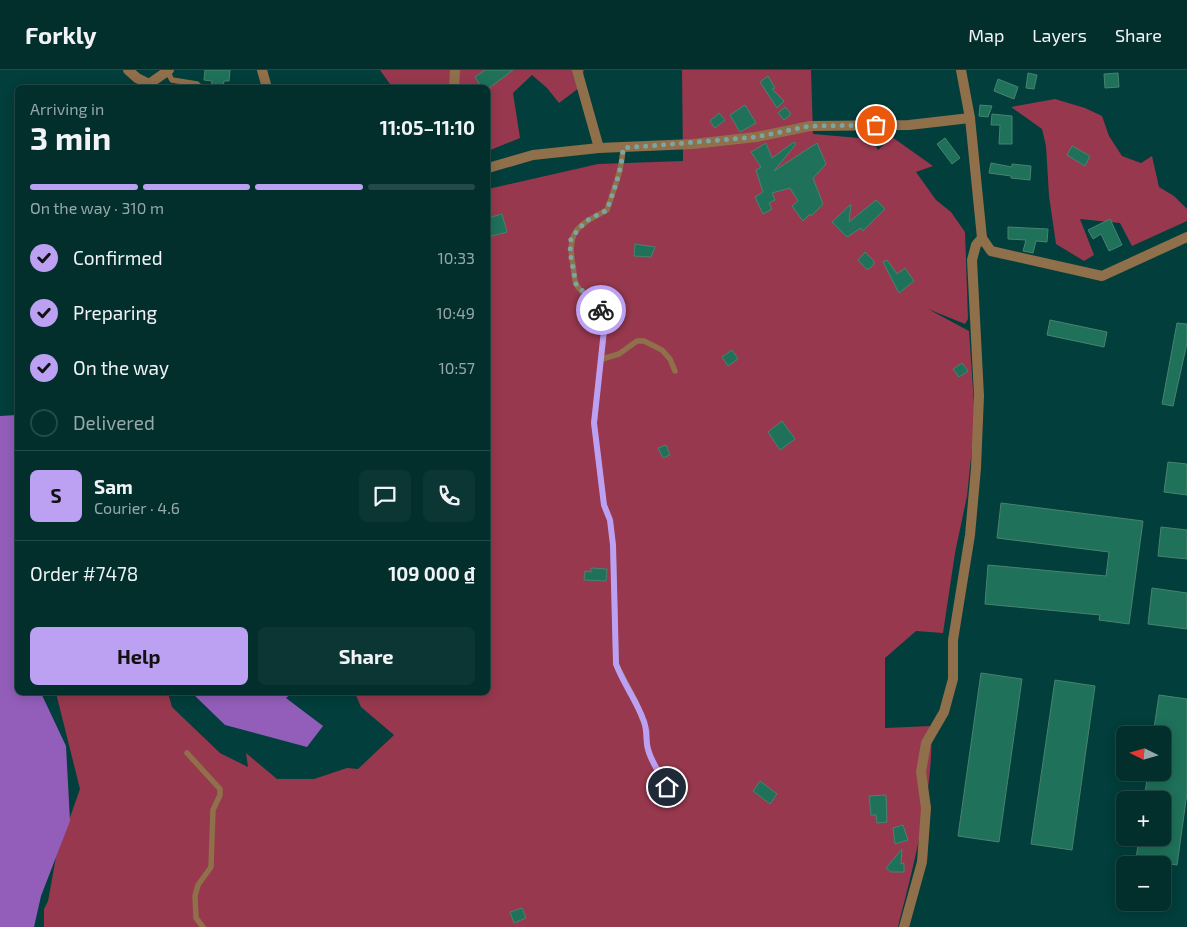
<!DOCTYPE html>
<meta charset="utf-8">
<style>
:root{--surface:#022e2c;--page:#0c3634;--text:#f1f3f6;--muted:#96a8a9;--line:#234a48;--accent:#bca0f2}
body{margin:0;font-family:"Exo 2",sans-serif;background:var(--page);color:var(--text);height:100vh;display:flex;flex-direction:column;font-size:19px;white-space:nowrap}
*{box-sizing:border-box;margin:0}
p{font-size:16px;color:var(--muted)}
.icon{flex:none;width:28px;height:28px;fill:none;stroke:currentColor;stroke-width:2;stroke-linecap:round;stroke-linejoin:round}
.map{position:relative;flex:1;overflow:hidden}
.details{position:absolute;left:15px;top:15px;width:475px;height:610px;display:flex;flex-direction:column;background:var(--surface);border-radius:8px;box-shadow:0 2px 12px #0003,0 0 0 1px var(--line)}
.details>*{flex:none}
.needle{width:32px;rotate:275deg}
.buttons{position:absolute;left:1116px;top:656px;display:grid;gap:10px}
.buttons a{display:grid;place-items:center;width:55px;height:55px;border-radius:8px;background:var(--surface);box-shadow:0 2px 12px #0003,0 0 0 1px var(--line);font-size:25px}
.pin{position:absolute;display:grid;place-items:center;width:42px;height:42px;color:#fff;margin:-21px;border:2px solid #fff;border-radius:50%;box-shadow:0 1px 5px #0007}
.courier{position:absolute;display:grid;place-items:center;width:50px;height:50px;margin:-25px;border:4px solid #bca0f2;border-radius:50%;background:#fff;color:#222;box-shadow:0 1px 6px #0007}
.head em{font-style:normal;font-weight:700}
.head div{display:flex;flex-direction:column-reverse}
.head{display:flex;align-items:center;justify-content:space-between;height:85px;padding:0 15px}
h1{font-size:32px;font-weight:700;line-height:38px}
.bar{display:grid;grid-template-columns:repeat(4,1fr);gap:8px 5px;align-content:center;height:60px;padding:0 15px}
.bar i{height:6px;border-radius:4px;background:var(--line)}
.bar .selected{background:var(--accent)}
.bar p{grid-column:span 4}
.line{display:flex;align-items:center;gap:12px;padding:0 15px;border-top:1px solid var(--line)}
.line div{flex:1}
.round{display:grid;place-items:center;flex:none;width:52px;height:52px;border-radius:8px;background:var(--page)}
ol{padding:0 15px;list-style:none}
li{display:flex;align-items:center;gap:15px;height:55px}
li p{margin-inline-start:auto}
li .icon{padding:5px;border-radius:50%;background:var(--accent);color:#111;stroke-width:4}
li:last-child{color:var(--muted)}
li i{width:28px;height:28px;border:2px solid var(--line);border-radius:50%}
.button{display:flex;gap:10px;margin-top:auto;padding:10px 15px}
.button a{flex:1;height:58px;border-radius:8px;background:var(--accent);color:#111;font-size:20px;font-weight:700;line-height:58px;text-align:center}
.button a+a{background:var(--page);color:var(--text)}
header{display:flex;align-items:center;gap:30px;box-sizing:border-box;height:70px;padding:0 25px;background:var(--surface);border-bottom:1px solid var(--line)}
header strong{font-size:24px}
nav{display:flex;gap:28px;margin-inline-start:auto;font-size:18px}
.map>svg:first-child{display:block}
.green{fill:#97384e}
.water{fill:#935eba}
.building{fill:#1f7159;stroke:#49836f}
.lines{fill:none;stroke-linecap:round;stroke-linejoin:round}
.lane{stroke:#906f4b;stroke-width:5.5}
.street{stroke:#906f4b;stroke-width:10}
.done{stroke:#7ba5a2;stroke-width:5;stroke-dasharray:0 9}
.route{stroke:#bca0f2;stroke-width:6}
</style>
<header>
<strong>Forkly</strong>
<nav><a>Map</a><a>Layers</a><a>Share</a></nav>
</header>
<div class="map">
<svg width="1187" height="857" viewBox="0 0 1187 857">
<rect width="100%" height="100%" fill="#023e3b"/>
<g class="green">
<polygon points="380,0 584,0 579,18 559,33 547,18 532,5 513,23 520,68 488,81 488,18 392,17"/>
<path d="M682 0H811L813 64 871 69 878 80 892 67 933 96 916 102 936 130 951 142 965 162 968 249 965 254 928 239 969 261 975 349 967 426 955 483 943 563 916 561 885 588V658L931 656C935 716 913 798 898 857H44V839L48 831 56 787 80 719 56 623H168L172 637 220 683 248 697 246 683 277 709H314L347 698 358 699 394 665 361 637 355 623 488 622V119L598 94 683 91Z"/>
<polygon points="1055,29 1085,38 1102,46 1109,66 1122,86 1141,93 1152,86 1159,117 1174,126 1187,139 1187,151 1132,176 1120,153 1080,149 1094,185 1084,191 1056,174 1049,126 1046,76 1042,59 1011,37"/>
</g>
<g class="water">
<polygon points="17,345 18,622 41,623 66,676 70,751 41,826 34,857 0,857 0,346"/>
<polygon points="192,623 292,623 286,628 323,656 307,677 225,655"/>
</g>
<g class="building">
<polygon points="205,0 230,0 229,11 224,11 223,18 211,18 212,11 204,10"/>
<polygon points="485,0 513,0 489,18 482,18 475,7"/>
<polygon points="1028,3 1037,5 1034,19 1026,18"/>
<polygon points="1118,3 1119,17 1105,18 1104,4"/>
<polygon points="768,6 775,18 772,19 784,31 777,38 760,12"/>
<polygon points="998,9 1018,17 1014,29 994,21"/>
<polygon points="745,35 756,53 740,62 730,45"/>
<polygon points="980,35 992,36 988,47 979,46"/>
<polygon points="785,37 791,44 784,50 778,43"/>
<polygon points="719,43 725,50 715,58 710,51"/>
<polygon points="992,44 1012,46 1012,74 999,74 1000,55 991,55"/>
<polygon points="945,68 960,88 952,94 937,74"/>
<polygon points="794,72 796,74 774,101 817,73 826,94 813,108 823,134 811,146 810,144 803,151 792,136 798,131 790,118 772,123 775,130 769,133 772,139 763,144 755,127 763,122 756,100 761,97 751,82 766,73 772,88"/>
<polygon points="1072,76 1090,86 1085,96 1067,85"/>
<polygon points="991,93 1012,97 1012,94 1031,96 1030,110 1011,108 1011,106 989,103"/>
<polygon points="876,130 885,139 863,161 861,158 847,167 832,152 851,134 849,152"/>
<polygon points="502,144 507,162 488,167 488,148"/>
<polygon points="1110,149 1122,175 1109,181 1101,164 1093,169 1088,160"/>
<polygon points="1008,157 1048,159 1047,172 1036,171 1033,183 1023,181 1026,170 1008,169"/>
<polygon points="635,174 655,177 651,187 634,186"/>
<polygon points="865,182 874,191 874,194 869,199 866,199 858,190"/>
<polygon points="887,190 897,204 905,198 914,211 899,223 883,192"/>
<polygon points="1050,250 1107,262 1104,277 1047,265"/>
<polygon points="1177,253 1187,254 1187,273 1173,336 1162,334"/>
<polygon points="732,280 738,289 728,296 722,287"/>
<polygon points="962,293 968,301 959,307 953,299"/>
<polygon points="782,351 795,369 780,380 768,362"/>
<polygon points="666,375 670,385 663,388 658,378"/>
<polygon points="1168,392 1187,394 1187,425 1164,422"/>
<polygon points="1001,433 1143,451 1129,554 1099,550 1100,545 985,534 988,495 1106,506 1109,482 997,468"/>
<polygon points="1161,457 1187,460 1187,489 1158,486"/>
<polygon points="591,498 607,499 606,511 584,510 585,501 591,502"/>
<polygon points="1152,518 1187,523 1187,559 1148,554"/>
<polygon points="981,603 1022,609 999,772 958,766"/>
<polygon points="1055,610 1095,616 1072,780 1031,774"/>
<polygon points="1159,625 1187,629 1187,723 1177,795 1136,789 1139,768 1162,768 1162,730 1144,730 1148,702 1162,702 1162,665 1153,665"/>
<polygon points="760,711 777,724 770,734 753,721"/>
<polygon points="886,725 887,752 877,753 876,745 871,745 869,726"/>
<polygon points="903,755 908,770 895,774 893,758"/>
<polygon points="902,779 901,794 904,793 904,802 891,802 886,798"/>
<polygon points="522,838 526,848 514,853 510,842"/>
</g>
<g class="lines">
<g class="lane">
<polyline points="167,1 172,10 197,14 201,18"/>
<path d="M623 78C622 100 614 119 607 140 579 155 566 160 573 195 574 201 574 209 576 214 584 228 599 234 605 251L594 353 604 435 610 450 613 475 616 594 636 632 647 661V677L651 688 667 717"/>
<polyline points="602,289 619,284 637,271 644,271 662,280 670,289 675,301"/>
<polyline points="187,683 220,719 220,725 213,740 211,797 198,815 195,826 196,848 203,857"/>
</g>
<g class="street">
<polyline points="128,0 137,8 149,14 148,18"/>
<polyline points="262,0 267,18"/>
<polyline points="577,0 599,78"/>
<polyline points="149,14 169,0"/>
<polyline points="454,18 455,0"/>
<polyline points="488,98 533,85 599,78 693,74 756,67 810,56 909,55 970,48"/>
<polyline points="982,168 991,181 1102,206 1187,167"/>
<polyline points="904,857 922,792 926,738 921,702 926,673 944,642 953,609 953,570 970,465 976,398 979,326 972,190 976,175 982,168 970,48 961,0"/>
</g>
</g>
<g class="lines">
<path class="done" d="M601 240 576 214 570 182 571 168 586 151 607 140C614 119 622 100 623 78L756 67 810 56 876 55"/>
<path class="route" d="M601 240 605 251 594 353 604 435 610 450 613 475 616 594C623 613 636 630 643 649 648 659 645 669 648 679 651 692 661 705 667 717"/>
</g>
</svg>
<div class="buttons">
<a><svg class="needle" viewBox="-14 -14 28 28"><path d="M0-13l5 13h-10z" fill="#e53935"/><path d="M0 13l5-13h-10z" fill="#96a8a9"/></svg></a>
<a>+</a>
<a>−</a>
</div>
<div class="pin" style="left:876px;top:55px;background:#ea580c"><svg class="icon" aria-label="bag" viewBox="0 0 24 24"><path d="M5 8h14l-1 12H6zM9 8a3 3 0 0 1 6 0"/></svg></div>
<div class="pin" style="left:667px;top:717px;background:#1f2937"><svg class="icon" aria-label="home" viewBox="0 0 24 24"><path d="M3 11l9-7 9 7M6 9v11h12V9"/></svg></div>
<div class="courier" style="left:601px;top:240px"><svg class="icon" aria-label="bike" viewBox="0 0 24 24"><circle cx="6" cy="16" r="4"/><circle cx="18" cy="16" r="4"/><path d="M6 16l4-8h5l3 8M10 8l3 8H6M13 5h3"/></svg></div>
<section class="details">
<div class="head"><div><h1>3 min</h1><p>Arriving in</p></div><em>11:05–11:10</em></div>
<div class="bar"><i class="selected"></i><i class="selected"></i><i class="selected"></i><i></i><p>On the way · 310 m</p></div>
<ol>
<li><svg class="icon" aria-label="check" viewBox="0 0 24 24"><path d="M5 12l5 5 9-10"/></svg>Confirmed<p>10:33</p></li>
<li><svg class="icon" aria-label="check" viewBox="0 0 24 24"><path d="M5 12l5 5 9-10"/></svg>Preparing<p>10:49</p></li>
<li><svg class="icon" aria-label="check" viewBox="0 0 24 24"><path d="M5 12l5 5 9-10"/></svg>On the way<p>10:57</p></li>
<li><i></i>Delivered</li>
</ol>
<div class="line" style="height:90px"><b class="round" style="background:var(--accent);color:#111">S</b><div><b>Sam</b><p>Courier · 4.6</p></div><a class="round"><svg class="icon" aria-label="chat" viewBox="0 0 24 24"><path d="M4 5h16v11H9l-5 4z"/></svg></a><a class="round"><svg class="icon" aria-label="phone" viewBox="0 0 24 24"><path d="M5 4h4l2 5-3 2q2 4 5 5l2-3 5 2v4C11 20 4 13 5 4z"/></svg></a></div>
<div class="line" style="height:65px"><div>Order #7478</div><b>109 000 ₫</b></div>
<div class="button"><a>Help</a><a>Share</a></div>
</section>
</div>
